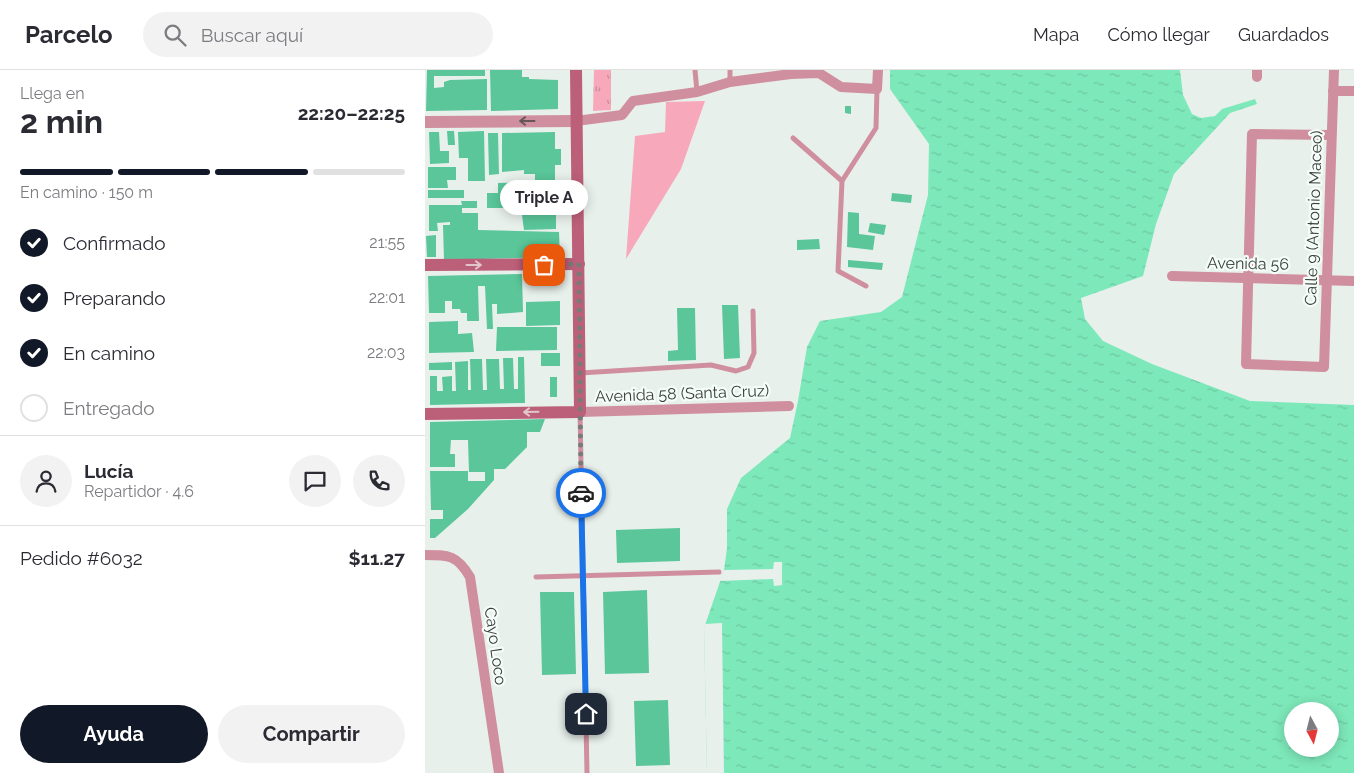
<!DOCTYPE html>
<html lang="es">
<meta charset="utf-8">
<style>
:root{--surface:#fff;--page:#f2f2f3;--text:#2b2b33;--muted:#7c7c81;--line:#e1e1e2;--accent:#111827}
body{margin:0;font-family:Raleway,sans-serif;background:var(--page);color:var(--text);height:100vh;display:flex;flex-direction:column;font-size:19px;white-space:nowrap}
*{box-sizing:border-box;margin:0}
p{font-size:16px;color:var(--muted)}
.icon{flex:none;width:28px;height:28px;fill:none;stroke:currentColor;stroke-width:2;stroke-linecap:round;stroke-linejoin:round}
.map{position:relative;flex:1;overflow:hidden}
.panel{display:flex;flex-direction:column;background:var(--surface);width:425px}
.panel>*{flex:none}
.needle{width:32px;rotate:173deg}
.tools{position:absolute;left:859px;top:632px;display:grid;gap:10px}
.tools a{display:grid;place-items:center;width:55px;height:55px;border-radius:50%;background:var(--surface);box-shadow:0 2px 12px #0003;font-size:25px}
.pin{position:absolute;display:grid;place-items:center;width:42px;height:42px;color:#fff;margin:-21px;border-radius:10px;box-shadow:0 2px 8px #0006}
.courier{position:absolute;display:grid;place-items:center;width:50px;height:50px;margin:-25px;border:4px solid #1a73e8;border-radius:50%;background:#fff;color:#222;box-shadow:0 1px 6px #0007}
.bubble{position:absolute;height:35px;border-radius:18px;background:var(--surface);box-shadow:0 2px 12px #0003;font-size:16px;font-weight:700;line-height:35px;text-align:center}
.headline em{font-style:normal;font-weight:700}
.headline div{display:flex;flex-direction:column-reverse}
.headline{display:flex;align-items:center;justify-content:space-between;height:85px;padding:0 20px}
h1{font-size:32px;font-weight:700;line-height:38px}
.bar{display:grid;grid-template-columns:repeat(4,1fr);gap:8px 5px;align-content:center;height:60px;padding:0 20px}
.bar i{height:6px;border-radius:4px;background:var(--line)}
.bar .active{background:var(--accent)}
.bar p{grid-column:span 4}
.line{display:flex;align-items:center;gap:12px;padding:0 20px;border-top:1px solid var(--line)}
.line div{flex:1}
.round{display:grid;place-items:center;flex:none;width:52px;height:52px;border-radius:26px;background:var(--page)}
ol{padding:0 20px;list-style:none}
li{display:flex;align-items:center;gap:15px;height:55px}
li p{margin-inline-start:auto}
li .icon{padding:5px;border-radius:50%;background:var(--accent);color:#fff;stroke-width:4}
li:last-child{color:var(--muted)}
li i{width:28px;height:28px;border:2px solid var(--line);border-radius:50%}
.cta{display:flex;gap:10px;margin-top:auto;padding:10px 20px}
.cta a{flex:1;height:58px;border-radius:30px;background:var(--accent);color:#fff;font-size:20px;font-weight:700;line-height:58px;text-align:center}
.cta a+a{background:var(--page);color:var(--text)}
header{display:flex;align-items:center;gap:30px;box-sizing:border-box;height:70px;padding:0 25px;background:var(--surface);border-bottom:1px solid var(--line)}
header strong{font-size:24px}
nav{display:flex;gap:28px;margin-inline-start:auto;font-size:18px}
.search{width:350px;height:45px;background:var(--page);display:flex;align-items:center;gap:12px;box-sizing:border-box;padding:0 18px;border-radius:28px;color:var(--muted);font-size:19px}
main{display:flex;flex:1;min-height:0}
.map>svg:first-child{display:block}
.green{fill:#f7a8bb}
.park{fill:url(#park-tufts)}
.water{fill:url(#water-ripples);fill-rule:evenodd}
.pier{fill:#e8f0ec}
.building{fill:#5ac69a}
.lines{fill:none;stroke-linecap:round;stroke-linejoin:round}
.service{stroke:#d08f9e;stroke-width:5}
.minor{stroke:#d08f9e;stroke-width:10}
.tertiary{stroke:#d08f9e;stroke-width:12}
.secondary{stroke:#bc5f78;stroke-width:12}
.oneway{stroke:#675659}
.oneway2{stroke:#e1c6cc}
.done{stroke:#777c79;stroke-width:5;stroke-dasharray:0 9}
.route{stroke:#1a73e8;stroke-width:6}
.labels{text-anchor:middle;stroke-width:4.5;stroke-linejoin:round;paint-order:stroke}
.street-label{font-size:16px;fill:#3a3d3b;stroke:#f5fdf9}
</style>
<header>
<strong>Parcelo</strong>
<div class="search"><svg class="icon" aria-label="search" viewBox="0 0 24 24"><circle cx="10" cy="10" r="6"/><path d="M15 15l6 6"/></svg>Buscar aquí</div>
<nav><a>Mapa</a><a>Cómo llegar</a><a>Guardados</a></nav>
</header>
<main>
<section class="panel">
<div class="headline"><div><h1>2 min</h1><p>Llega en</p></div><em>22:20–22:25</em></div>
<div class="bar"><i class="active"></i><i class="active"></i><i class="active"></i><i></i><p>En camino · 150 m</p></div>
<ol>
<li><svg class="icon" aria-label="check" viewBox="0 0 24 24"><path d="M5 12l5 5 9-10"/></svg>Confirmado<p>21:55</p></li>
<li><svg class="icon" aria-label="check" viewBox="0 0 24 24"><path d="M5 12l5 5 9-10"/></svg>Preparando<p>22:01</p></li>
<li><svg class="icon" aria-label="check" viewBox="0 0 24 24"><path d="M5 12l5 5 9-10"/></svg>En camino<p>22:03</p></li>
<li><i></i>Entregado</li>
</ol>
<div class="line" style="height:90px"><a class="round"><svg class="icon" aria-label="person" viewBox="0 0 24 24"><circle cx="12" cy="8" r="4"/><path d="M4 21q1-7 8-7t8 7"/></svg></a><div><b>Lucía</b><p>Repartidor · 4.6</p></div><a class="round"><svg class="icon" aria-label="chat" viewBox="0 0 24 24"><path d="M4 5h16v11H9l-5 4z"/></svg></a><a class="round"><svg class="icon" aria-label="phone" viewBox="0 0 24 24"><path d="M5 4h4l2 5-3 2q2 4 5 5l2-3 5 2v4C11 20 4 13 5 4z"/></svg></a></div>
<div class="line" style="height:65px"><div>Pedido #6032</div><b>$11.27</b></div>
<div class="cta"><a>Ayuda</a><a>Compartir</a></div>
</section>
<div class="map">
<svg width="929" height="703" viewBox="0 0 929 703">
<defs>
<pattern id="park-tufts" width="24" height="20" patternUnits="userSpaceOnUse" patternTransform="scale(1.25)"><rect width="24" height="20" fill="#f7a8bb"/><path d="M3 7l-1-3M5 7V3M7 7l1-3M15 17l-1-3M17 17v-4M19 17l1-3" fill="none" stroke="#c98a99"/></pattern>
<pattern id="water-ripples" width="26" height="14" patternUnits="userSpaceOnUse" patternTransform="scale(1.25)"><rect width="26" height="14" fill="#7de8ba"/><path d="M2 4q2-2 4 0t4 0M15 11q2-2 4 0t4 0" fill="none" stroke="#6dc8a1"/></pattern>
</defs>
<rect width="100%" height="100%" fill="#e8f0ec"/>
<polygon class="green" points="280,31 256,99 201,189 210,66 240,62 241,32"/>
<polygon class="park" points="169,0 186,0 186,40 168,41"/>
<path class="water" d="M465 0H755L758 25 767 44 776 48 790 46 797 39 830 29 832 34 805 43 749 104 731 154 718 206 656 228 660 249 678 271 727 294 825 331 929 335V703H282L279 558 299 500 302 478V439L316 408 365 368 373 331 382 277 395 251 456 242 477 227 503 125 504 74 465 19ZM868 641H905V679H868Z"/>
<g class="pier">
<polygon points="349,492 357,492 357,515 349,516 348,509 295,511 299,500 348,499"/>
<polygon points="297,553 299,703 282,703 279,558 280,554"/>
</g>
<g class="building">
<polygon points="2,0 60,0 60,6 9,6 9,18 19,17 19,12 25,10 62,9 62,40 1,41"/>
<polygon points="65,0 97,0 97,7 104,7 104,9 133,10 133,39 66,41"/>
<polygon points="420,36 426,36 426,44 420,43"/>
<polygon points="22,61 29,61 30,75 23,75"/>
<polygon points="59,61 60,111 43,111 43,88 34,88 33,62"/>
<polygon points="4,62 14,62 15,81 24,81 24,93 5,94"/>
<polygon points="130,62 130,79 136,79 136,95 130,95 130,111 110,111 110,104 99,104 99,100 77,102 77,63"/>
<polygon points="63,63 73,63 74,104 64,105"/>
<polygon points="3,97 31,97 31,110 22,110 23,118 3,118"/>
<polygon points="112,112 112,122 131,122 131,159 99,160 96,138 62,138 62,123 73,123 73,113"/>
<rect x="3" y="120" width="36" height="8"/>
<polygon points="467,123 487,125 486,133 466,131"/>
<polygon points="36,131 52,131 52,138 37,138 37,143 53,143 53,160 134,162 135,187 19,190 18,155 25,155 25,152 12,153 13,161 4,161 4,135 37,135"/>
<polygon points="423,142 434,143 434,164 450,166 448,180 422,177"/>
<polygon points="445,153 461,155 459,165 443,162"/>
<polygon points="11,165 11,187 2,187 1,166"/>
<polygon points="394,169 395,179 372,180 372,170"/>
<polygon points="423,190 458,193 457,200 423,197"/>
<polygon points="97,204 98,242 72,244 72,234 67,234 68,259 62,259 60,216 53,216 54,251 42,251 42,243 36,243 35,239 27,239 27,231 20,231 20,243 4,243 3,206"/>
<polygon points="135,231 135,255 101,256 101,232"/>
<polygon points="297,235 313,235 315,288 299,289"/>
<polygon points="252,238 270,238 271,290 243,291 243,281 253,280"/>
<polygon points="33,251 33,264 47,263 49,282 4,283 4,252"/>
<polygon points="72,257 132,257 132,280 71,281"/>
<rect x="116" y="283" width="19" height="13"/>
<polygon points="93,287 99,287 100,333 5,335 5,306 12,306 12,321 18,321 17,307 27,306 27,321 31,321 30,292 43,291 43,320 46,320 45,289 57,289 58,320 62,320 61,289 74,289 75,319 79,319 78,288 88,288 89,319 93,319"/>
<polygon points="27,292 27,300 4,300 4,293"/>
<rect x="125" y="307" width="7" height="20"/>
<polygon points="120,349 115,362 102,362 102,377 80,399 69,399 69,410 43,439 10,468 5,468 5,449 18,449 18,440 6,440 5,401 43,401 43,411 60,411 60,402 44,402 43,370 26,370 25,384 30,384 30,397 5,397 5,352"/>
<polygon points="255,458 255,491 192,493 191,460"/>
<polygon points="222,520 224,603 180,604 178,522"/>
<polygon points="115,522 149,522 151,604 117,605"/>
<polygon points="243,630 245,695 211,696 209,631"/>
</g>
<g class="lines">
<g class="service">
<polyline points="270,0 272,22"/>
<polyline points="305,12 305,0"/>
<polyline points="368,68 417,111"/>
<polyline points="441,216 413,201 417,111 451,58 452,19"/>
<polyline points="155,303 286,295 311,301 323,297 329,283 328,241"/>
<polyline points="155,342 162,703"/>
<polyline points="111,507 294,502"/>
</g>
<g class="minor">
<polyline points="832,7 832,0"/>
<polyline points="908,21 929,21"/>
<polyline points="151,51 197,45 208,31 272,22 305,12 366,4 394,3 416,17 452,19 453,0"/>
<polyline points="905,65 827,64 821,294 899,297 909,0"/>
<polyline points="747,206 929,211"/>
<polyline points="155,342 364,336"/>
<path d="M0 485C24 485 32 485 45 507L74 703"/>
</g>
<polyline class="tertiary" points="0,52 151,51"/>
<g class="secondary">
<polyline points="0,195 154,194"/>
<polyline points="0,344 155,342 151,0"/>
</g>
</g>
<defs><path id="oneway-shaft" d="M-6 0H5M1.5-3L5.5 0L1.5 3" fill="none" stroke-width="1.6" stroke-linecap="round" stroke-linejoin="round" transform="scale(1.25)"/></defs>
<use class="oneway" href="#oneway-shaft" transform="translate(102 51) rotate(180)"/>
<g class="oneway2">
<use href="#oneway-shaft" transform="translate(49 195)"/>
<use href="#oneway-shaft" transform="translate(106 342) rotate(179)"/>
</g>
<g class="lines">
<polyline class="done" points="119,195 154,194 156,423"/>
<polyline class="route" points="156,423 161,644"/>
</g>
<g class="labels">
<g class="street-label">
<text transform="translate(888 148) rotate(-88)" y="6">Calle 9 (Antonio Maceo)</text>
<text transform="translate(823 193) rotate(1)" y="6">Avenida 56</text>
<text transform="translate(257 323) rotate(-2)" y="6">Avenida 58 (Santa Cruz)</text>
<text transform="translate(71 576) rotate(82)" y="6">Cayo Loco</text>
</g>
</g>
</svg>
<div class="tools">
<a><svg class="needle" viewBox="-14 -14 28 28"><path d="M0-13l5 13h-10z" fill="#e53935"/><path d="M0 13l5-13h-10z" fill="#7c7c81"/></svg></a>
</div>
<div class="pin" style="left:119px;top:195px;background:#ea580c"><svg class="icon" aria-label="bag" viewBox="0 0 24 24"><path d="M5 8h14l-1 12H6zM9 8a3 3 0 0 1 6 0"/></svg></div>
<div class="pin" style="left:161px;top:644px;background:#1f2937"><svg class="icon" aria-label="home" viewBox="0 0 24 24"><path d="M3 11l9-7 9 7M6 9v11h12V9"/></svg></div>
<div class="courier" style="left:156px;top:423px"><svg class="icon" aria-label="car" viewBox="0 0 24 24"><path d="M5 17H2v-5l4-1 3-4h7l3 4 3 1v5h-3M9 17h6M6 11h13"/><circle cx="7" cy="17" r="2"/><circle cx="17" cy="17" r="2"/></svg></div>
<div class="bubble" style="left:75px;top:110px;width:88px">Triple A</div>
</div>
</main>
